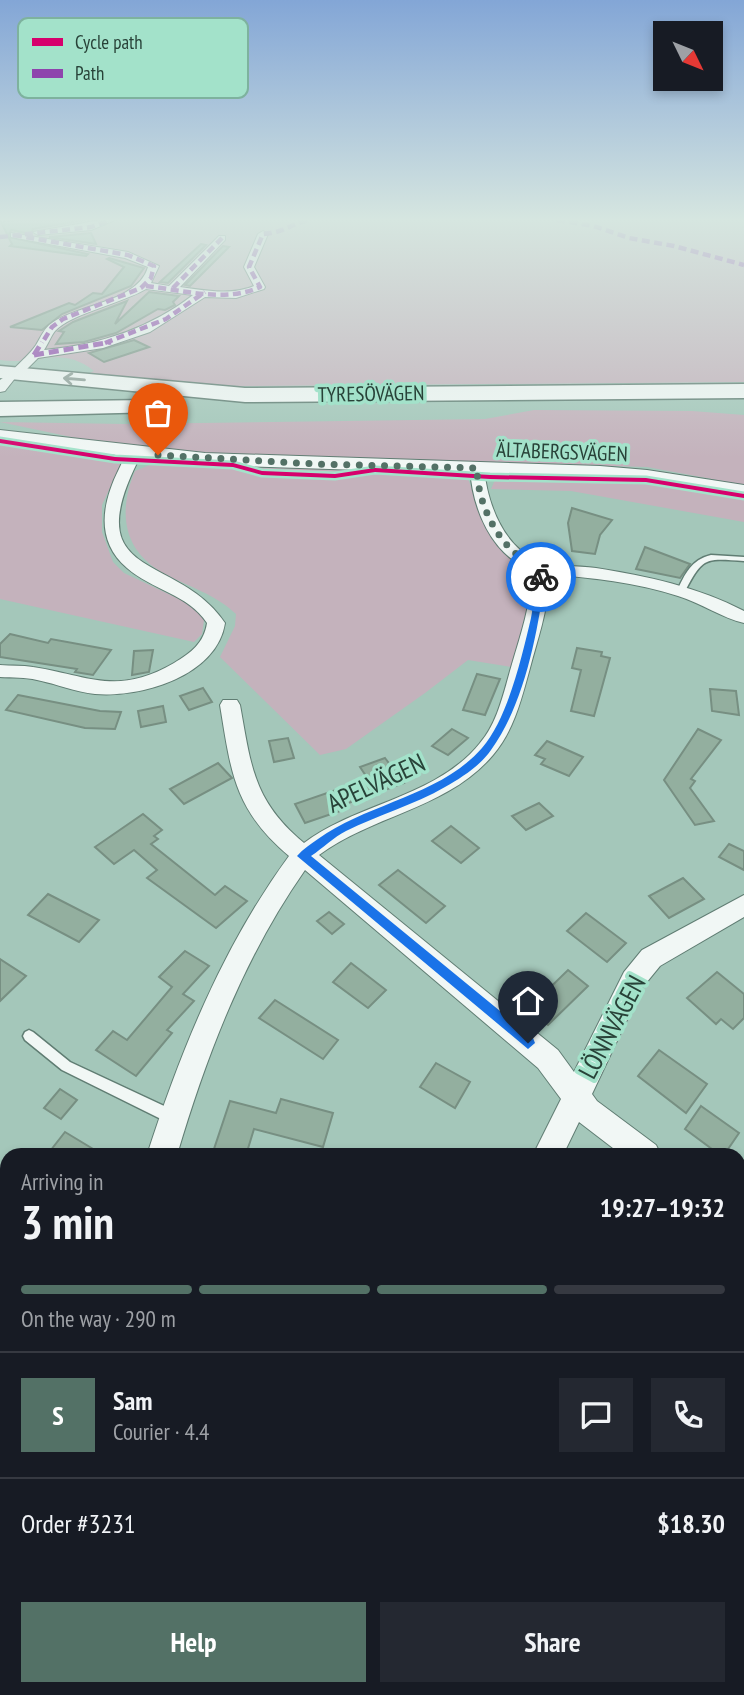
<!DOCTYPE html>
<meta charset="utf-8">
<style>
:root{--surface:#171b24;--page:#242831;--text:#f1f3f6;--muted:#9ea1a6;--line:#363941;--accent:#537166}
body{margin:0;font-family:"PT Sans Narrow",sans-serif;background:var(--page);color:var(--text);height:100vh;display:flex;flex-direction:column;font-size:26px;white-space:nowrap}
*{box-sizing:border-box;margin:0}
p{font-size:23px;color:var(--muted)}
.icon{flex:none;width:38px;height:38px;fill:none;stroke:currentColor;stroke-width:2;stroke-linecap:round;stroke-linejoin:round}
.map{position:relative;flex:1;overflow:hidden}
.side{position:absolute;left:0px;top:1148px;width:746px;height:548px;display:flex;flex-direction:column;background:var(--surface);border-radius:21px 21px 0 0;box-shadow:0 4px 10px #0003}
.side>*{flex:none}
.needle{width:46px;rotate:133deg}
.controls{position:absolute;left:653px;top:21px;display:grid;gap:14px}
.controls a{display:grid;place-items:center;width:70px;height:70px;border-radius:0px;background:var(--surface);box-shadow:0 4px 10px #0003;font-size:35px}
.pin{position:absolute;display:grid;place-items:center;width:60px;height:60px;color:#fff;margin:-72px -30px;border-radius:50% 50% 50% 0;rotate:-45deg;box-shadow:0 0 7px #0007}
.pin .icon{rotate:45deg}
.courier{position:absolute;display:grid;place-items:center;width:70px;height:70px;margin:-35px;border:5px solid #1a73e8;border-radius:50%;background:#fff;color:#222;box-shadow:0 2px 9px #0007}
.overview em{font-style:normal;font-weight:800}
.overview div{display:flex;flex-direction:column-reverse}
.overview{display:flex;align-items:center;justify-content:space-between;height:119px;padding:0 21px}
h1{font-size:46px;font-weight:800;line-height:52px}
.bar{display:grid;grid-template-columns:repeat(4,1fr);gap:10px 7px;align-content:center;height:84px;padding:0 21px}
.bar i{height:9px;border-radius:5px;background:var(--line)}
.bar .on{background:var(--accent)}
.bar p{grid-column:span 4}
.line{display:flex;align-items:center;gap:18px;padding:0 21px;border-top:2px solid var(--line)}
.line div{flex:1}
.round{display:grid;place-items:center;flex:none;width:74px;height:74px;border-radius:0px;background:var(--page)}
.primary-button{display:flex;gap:14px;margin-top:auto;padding:14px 21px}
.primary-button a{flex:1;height:80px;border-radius:0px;background:var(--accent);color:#fff;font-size:28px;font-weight:800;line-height:80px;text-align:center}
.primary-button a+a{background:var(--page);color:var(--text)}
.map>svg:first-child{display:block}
.green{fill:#c4b2bc}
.building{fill:#93af9f;stroke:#778f82;stroke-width:2}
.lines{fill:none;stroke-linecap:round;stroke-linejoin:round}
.lane-casing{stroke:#607d73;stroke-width:3}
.street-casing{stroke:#607d73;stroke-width:2}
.secondary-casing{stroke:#607d73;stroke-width:2}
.highway-casing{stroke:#607d73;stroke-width:3}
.lane{fill:#f1f7f5;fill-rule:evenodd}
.street{fill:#f1f7f5;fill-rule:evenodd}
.secondary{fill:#f1f7f5;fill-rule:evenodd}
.highway{fill:#f1f7f5;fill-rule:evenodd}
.quiet-far1{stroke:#8e44ad;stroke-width:4.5;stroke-dasharray:8 4.5;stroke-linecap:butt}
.quiet{stroke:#8e44ad;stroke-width:5;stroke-dasharray:10 5;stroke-linecap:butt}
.cycleway-casing{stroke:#a3e2ca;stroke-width:5}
.cycleway{fill:#d6006c;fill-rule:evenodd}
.oneway{stroke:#8c9c96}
.route{fill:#1a73e8}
.done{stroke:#537166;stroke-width:7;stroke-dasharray:0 12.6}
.labels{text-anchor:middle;stroke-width:7;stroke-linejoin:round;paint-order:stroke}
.far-street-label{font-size:21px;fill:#284238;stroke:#a3e2ca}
.street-label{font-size:26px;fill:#284238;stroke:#a3e2ca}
.key{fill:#a3e2ca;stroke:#7eb29e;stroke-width:2}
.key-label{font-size:19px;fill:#284238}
</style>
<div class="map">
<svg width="744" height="1695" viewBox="0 0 744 1695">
<rect width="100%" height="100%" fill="#a4c7ba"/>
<g class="green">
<path d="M0 220H744V382L241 386 192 384 88 374 94 371C61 344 35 366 0 360Z"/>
<polygon points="534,410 692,411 744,415 744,485 647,467 282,458 114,446 0,422 124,424 485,419"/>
<polygon points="0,444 87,455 121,464 102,505 102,532 113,562 124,573 194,606 204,620 202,634 194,642 0,599"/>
<path d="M159 461 467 476 483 519 532 581 533 596 511 667 468 660 425 693 346 749 320 755 220 657 235 626 236 614C215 594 189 587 165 574 122 551 118 511 135 471Z"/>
<polygon points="515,475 627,479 737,496 744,498 744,522 571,491 491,489 495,480"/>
</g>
<g class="building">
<polygon points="15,220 84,220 33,229 31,234 11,230 8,237 88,254 86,256 10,246 12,244 1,222"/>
<polygon points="91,233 96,244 49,237"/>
<polygon points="201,244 206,245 168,283 160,282"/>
<polygon points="223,246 229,247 190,286 185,285"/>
<polygon points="109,258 144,268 131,286 62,314 42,330 10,327 69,303 75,305 93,293 102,294 124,267 107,259"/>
<polygon points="149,292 179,296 173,302 175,305 165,310 158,309 116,333 84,342 56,344 64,332 59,331 73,322 127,301 115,324"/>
<polygon points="134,340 149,347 104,362 89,353"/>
<polygon points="572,508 612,520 600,535 595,554 572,551 568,523"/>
<polygon points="645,547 690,564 680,578 636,569"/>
<polygon points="10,634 48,643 51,639 111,650 93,675 75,672 77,669 0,657 0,644"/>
<polygon points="577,648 602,652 601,656 610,658 594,716 571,711 581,670 572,668"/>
<polygon points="153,650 149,672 132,675 134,651"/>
<polygon points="477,674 500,679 485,715 463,710"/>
<polygon points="203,688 212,702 189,710 180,696"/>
<polygon points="710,689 736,691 739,715 712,711"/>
<polygon points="18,695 100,711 121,712 115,729 85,728 6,710"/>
<polygon points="163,706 166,722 141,727 138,711"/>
<polygon points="452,729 468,738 448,755 432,746"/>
<polygon points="698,729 721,740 691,779 695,781 690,788 714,821 695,825 664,780"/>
<polygon points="288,738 294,758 274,762 269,741"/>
<polygon points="547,741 583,757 569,776 541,764 545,759 535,755"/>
<polygon points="385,758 404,783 340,806 343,810 305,823 295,804 368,779 360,767"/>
<polygon points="218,763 232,778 184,804 170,789"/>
<polygon points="539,803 553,816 526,830 512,816"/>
<polygon points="143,814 162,830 154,836 158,839 151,844 215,895 225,886 247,901 216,928 147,878 157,870 134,850 114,864 95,847"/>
<polygon points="451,826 479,848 461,863 432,841"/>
<polygon points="729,844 744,851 744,870 719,857"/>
<polygon points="398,870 445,906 426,923 379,885"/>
<polygon points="683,878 704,899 669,918 649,896"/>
<polygon points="48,894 99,920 79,942 28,915"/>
<polygon points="329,912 344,924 332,934 317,921"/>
<polygon points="586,913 626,943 607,962 567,931"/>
<polygon points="185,951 209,966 183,994 194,1001 167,1030 172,1033 136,1076 96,1050 113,1031 127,1040 172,987 159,977"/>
<polygon points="0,959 26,976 0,1001"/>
<polygon points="351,963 386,990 368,1008 333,982"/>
<polygon points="568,970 588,986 548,1025 529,1008"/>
<polygon points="717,972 744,994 744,1018 733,1029 721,1019 716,1024 687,998"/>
<polygon points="275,1000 338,1040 323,1059 259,1018"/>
<polygon points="659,1050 707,1084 686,1113 638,1076"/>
<polygon points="436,1063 470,1082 455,1108 420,1087"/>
<polygon points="60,1089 77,1100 61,1119 44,1108"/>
<polygon points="281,1099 333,1113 323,1147 254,1129 246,1155 212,1155 230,1101 276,1113"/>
<polygon points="701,1106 739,1133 724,1155 720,1155 685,1129"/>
<polygon points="65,1132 103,1155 47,1155"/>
</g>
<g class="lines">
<g class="lane-casing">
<g id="lane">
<path d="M711 555 744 557V561C704 558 703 557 684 593H678L677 591C685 574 691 560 711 555Z"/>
<polygon points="29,1030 33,1032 70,1062 177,1112 179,1117 177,1122 172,1123 167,1122 62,1070 25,1040 23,1036 25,1032"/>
</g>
</g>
<g class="street-casing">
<g id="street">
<polygon points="101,220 115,220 91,230 38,235 33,232"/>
<path d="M263 231 268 234 254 267 265 287 264 289 236 298 205 297 150 332 103 348 38 358 24 372H16L14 369C21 361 30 354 36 345 41 337 44 328 52 323 79 304 138 302 148 267L125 258 11 237V233L128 252 159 266 151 283 169 286 219 236H225V240L180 287C203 290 231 296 254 286L244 267 258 234ZM146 289 193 295C149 329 99 345 44 350 48 344 51 336 55 331 70 314 123 303 146 289Z"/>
<polygon points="10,373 16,377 5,391 0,392 0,380"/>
<path d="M135 449 142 453C73 584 176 550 225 623 217 676 141 698 95 694 75 692 57 684 37 680 25 677 13 678 0 677V665C11 666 22 665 33 667 90 676 117 696 174 663 191 653 204 643 207 623 188 594 152 590 127 568 95 541 102 503 119 469 123 461 126 451 135 449Z"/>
<path d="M477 464 484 468C487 502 503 547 538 561 555 568 577 565 596 568 647 576 698 587 744 611V623C722 618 701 603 678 596 635 582 592 578 548 574 550 606 538 637 530 668 522 697 514 731 493 755 449 808 373 815 319 855L558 1050 574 1072 624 972 642 950 744 895V917L660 966 642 988 592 1094 597 1101 656 1145 661 1155H622L579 1122 563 1155H533L561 1099 538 1068 305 870C244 957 207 1054 177 1155H147C181 1050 223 946 289 856 234 810 231 772 220 705L223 700H237L240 705C251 765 253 801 304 843 357 803 437 797 480 743 498 722 504 691 512 664 521 633 532 603 531 570 491 555 472 507 470 468Z"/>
<polygon points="738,1210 744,1212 744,1244 738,1242"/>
<polygon points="0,1464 7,1466 7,1502 0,1500"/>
<polygon points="105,1689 145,1689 147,1695 107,1695"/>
<polygon points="502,1689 542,1689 543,1695 503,1695"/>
</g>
</g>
<g class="secondary-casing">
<polygon id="secondary" points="0,430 205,453 600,466 647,470 744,485 744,497 647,482 600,478 205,465 0,442"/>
</g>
<g class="highway-casing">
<g id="highway">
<polygon points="0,366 245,388 744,384 744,398 245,402 0,378"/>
<polygon points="150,400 158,402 161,407 158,412 0,416 0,402"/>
</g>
</g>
<use href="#lane" class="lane"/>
<use href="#street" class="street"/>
<use href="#secondary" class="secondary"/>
<use href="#highway" class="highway"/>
<g class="quiet-far1">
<polyline points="557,220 594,226 629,238 674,246 744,265"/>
<polyline points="14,235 128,255 154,266 151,278 141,288 63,319 52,327 42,343"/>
<polyline points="0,237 91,227 111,220"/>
<path d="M146 286C183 290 225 303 260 287L249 267 263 234C285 232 289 225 308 220"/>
<polyline points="173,288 222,238"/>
<polyline points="105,343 166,319 205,292"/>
</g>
<g class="quiet">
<polyline points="34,355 42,342"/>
<polyline points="34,355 111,342"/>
</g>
<g class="cycleway-casing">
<polygon id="cycleway" points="0,439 115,457 233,463 262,471 335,474 375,468 490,475 646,478 744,494 744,498 646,482 490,479 375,472 335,478 262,475 233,467 115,461 0,443"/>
</g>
<use href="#cycleway" class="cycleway"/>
</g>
<defs><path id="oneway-shaft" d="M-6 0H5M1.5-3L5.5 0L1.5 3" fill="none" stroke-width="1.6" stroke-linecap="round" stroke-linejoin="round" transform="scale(1.75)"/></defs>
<use class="oneway" href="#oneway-shaft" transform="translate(74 379) rotate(-175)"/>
<linearGradient id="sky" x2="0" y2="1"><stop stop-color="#83a6d6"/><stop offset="0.48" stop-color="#d6e6e0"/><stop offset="1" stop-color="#d6e6e0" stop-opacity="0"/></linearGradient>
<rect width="744" height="458" fill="url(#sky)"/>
<path class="route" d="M538 575 545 577C538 632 524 705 491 750 480 766 461 778 445 787 414 805 378 815 346 831 334 837 323 848 311 856L533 1038 535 1043 528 1049 297 856C303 849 311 844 318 839 368 803 440 796 482 748 508 718 522 656 531 618 534 604 533 589 538 575Z"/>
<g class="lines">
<path class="done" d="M158 455 316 464 477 468C477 506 502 555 539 567L541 577"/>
</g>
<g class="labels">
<g class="far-street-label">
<text transform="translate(371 394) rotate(-1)" y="7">TYRESÖVÄGEN</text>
<text transform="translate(562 452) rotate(2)" y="7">ÄLTABERGSVÄGEN</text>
</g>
<g class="street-label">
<text transform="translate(376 783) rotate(-25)" y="9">APELVÄGEN</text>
<text transform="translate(612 1027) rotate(-62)" y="9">LÖNNVÄGEN</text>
</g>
</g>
<rect x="18" y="18" width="230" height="80" rx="10" class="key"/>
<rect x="32" y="38" width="31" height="8" fill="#d6006c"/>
<rect x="32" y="69" width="31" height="9" fill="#8e44ad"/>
<g class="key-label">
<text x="75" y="49">Cycle path</text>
<text x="75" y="80">Path</text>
</g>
</svg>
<div class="controls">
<a><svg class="needle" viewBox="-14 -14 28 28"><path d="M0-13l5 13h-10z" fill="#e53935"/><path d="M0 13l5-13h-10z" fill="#9ea1a6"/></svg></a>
</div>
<div class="pin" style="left:158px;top:455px;background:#ea580c"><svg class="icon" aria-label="bag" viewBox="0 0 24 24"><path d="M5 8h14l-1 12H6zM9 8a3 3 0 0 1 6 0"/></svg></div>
<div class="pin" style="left:528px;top:1043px;background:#1f2937"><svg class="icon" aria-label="home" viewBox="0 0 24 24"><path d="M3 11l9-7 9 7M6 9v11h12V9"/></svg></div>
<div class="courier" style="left:541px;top:577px"><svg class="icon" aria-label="bike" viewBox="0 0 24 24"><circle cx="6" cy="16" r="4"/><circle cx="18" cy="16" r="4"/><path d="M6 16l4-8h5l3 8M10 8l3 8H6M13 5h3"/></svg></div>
<section class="side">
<div class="overview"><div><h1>3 min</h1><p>Arriving in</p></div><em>19:27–19:32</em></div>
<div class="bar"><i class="on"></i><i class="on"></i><i class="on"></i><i></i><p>On the way · 290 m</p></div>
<div class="line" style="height:126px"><b class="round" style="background:var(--accent);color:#fff">S</b><div><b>Sam</b><p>Courier · 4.4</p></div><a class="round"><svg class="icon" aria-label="chat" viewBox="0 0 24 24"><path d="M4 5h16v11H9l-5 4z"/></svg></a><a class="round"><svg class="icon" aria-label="phone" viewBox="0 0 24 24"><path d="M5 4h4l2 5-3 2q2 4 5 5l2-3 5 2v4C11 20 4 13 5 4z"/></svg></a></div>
<div class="line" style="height:91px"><div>Order #3231</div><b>$18.30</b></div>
<div class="primary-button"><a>Help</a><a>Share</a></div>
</section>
</div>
